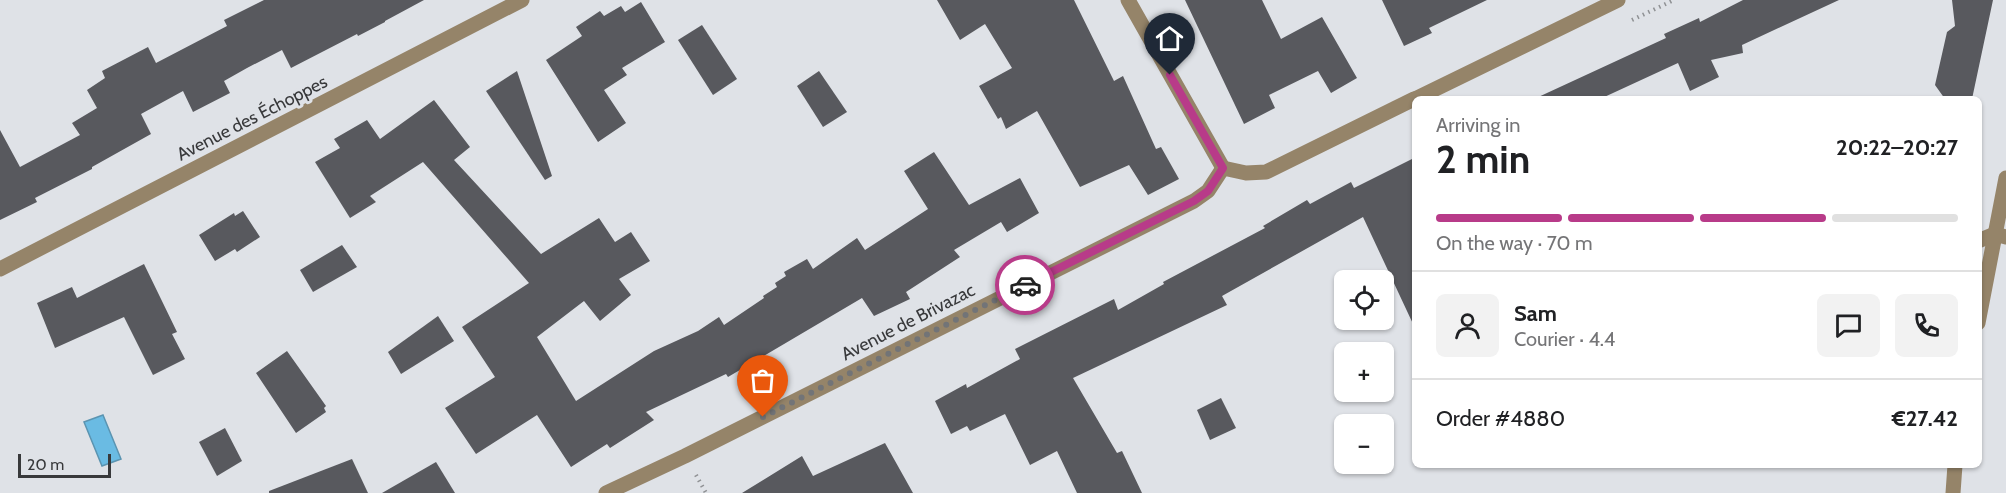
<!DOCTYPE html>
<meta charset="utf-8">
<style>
:root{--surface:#fff;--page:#f2f2f2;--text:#202124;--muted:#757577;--line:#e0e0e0;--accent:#b83b89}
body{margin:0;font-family:Cabin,sans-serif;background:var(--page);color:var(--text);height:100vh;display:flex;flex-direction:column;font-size:22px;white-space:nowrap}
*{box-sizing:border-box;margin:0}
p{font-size:20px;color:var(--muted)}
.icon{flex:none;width:33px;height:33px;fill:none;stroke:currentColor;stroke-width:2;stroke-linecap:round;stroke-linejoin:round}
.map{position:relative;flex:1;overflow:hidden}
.details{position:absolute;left:1412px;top:96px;width:570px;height:372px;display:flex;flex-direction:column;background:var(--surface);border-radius:9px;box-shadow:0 2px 4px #0004}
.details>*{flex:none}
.controls{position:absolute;left:1334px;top:270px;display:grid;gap:12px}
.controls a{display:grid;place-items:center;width:60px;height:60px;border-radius:9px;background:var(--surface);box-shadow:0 2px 4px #0004;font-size:30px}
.scale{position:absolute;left:18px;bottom:15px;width:93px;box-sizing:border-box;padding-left:6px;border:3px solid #38393b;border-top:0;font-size:16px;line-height:21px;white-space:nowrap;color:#38393b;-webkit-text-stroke:4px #dfe2e7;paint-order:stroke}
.pin{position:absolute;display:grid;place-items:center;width:51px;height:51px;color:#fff;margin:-62px -26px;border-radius:50% 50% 50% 0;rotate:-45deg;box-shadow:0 0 6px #0007}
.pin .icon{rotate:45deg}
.courier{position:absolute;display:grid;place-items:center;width:60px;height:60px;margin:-30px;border:4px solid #b83b89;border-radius:50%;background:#fff;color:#222;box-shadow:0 2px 8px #0007}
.summary em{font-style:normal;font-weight:700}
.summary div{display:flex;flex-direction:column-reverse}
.summary{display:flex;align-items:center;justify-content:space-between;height:102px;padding:0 24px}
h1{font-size:39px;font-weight:700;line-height:45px}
.bar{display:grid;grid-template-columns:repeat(4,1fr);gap:9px 6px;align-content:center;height:72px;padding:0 24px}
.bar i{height:8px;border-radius:4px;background:var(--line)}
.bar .current{background:var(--accent)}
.bar p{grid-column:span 4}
.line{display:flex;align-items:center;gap:15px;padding:0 24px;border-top:2px solid var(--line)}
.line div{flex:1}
.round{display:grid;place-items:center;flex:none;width:63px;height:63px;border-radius:9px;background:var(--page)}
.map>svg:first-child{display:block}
.water{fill:#6abbe3;stroke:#5b94b1;stroke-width:1.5}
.building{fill:#58595e}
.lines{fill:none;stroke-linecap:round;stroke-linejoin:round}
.path{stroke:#8f9194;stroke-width:4;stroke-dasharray:1.5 4.5;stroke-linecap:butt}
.minor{stroke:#958469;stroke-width:15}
.done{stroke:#727477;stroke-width:6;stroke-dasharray:0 10.8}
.route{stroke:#b83b89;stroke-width:8}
.labels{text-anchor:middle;stroke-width:6;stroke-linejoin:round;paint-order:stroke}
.street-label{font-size:18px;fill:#38393b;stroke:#dfe2e7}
</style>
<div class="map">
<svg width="2006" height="493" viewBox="0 0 2006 493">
<rect width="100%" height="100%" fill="#dfe2e7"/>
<polygon class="water" points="103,415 121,459 102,466 84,422"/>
<g class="building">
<polygon points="264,0 424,0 385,21 385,22 358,36 357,34 291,68 282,50 247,68 224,81 230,93 193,112 183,91 141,114 151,134 92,167 92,169 35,198 37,202 0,220 0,130 20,167 80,135 72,123 97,108 87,90 105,78 102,71 148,47 156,63 227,26 224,20"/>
<polygon points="937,0 1074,0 1114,81 1123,76 1156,149 1161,147 1179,179 1148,195 1129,165 1080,187 1037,111 1006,129 1001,117 998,119 979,86 1012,68 985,24 960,40"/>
<polygon points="1185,0 1262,0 1281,39 1322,17 1357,78 1331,93 1318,71 1269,95 1275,108 1244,124"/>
<polygon points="1382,0 1487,0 1429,28 1432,33 1404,46"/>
<polygon points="1743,0 1839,0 1742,45 1743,53 1711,60 1719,77 1690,91 1678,63 1600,99 1534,99 1666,38 1664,34 1699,18 1700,22"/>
<polygon points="1952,0 1993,0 1972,99 1945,99 1935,85 1947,32 1955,26"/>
<polygon points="641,2 665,42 622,68 627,75 604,90 626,123 598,142 546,60 582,36 576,27 600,11 604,16 621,6 625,12"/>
<polygon points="702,25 737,79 713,95 678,40"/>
<polygon points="517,71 552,176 545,180 486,91"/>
<polygon points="819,71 847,112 823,127 797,86"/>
<polygon points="434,100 470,147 454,160 541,254 599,218 615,242 631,232 650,261 619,279 631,295 600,321 584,301 537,337 576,401 654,351 698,331 719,317 724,325 764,298 763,296 777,287 775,283 786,276 784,272 807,259 813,269 857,238 865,250 928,209 904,171 934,152 969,205 1020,178 1039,213 1007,232 1001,222 954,250 960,257 906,292 910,299 874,316 862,298 728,377 726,374 646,412 654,420 610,448 607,444 571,467 537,415 476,454 445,408 495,377 462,327 529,283 423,162 370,196 376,202 350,218 315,162 340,148 334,139 367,120 380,139"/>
<polygon points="1414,158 1414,326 1363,217 1222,296 1227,305 1073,378 1117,453 1122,451 1142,493 1077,493 1057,451 1030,465 1005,414 970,431 967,426 951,434 935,401 966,384 967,388 1020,359 1015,349 1114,299 1118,310 1164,284 1163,282 1265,228 1263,226 1307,200 1310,204 1351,182 1354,188"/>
<polygon points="243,211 260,237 237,252 235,249 215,261 199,235 234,213 235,216"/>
<polygon points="342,245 357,267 313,292 300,270"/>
<polygon points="144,264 177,332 172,334 185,359 153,375 124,317 55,348 37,303 72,287 77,298"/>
<polygon points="438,316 454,341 401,374 388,352"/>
<polygon points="287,351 326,406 324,408 326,412 296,433 256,373"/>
<polygon points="1221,398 1236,428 1210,440 1197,410"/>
<polygon points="225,428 242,461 217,476 199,442"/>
<polygon points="885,443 913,493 742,493 802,456 813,476"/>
<polygon points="352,459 368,493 269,493 269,491"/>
<polygon points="436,462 455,493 382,493"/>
</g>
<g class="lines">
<g class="path">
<polyline points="1632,20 1674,0"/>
<polyline points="696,475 706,493"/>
</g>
<g class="minor">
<polyline points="1128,0 1223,168"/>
<polyline points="1415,99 1618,0"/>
<polyline points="1223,168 1246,173 1266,172 1414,99"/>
<polyline points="1978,241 1995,234 2006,237"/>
<polyline points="0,269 522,0"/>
<polyline points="1978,323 2006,178"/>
<polyline points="606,493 685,456 1194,201 1208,191 1223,168"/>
<polyline points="1953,493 1955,465"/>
</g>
</g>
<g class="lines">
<polyline class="done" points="763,417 1025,285"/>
<polyline class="route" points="1025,285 1194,201 1208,191 1223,168 1170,75"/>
</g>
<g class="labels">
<g class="street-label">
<text transform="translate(252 118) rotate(-27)" y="6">Avenue des Échoppes</text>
<text transform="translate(908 322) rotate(-27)" y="6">Avenue de Brivazac</text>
</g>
</g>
</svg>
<div class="controls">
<a><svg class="icon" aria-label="locate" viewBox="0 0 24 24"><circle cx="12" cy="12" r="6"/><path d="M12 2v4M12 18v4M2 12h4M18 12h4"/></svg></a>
<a>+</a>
<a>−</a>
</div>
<div class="scale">20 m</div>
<div class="pin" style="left:763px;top:417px;background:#ea580c"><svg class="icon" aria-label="bag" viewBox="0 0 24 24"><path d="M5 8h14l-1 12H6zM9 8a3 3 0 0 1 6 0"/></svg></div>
<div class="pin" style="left:1170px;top:75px;background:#1f2937"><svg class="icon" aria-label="home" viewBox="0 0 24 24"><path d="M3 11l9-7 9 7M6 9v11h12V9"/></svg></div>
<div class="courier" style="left:1025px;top:285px"><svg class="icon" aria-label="car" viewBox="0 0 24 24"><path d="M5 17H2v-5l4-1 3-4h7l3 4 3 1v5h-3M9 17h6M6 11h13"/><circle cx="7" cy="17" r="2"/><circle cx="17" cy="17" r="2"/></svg></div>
<section class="details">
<div class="summary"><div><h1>2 min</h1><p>Arriving in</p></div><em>20:22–20:27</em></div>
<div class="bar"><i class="current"></i><i class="current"></i><i class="current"></i><i></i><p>On the way · 70 m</p></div>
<div class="line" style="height:108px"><a class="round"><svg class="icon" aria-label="person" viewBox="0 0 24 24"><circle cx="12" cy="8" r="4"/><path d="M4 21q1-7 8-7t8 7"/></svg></a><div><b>Sam</b><p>Courier · 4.4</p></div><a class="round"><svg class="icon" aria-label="chat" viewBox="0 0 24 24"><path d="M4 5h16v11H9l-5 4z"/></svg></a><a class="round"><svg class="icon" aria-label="phone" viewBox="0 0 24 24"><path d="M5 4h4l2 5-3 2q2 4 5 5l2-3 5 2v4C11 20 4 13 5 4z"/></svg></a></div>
<div class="line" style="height:78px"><div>Order #4880</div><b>€27.42</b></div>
</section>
</div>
